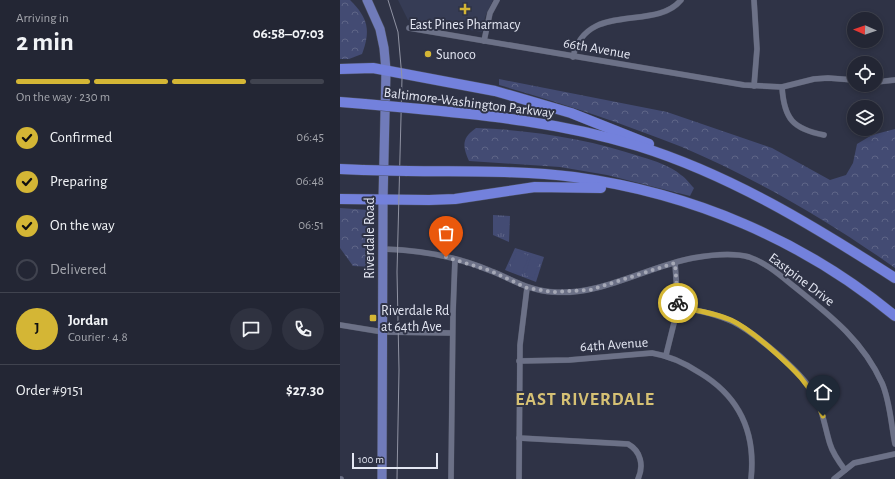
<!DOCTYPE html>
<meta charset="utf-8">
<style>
:root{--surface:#232634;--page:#2f3240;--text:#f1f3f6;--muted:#a3a5ac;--line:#40434f;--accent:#d4b635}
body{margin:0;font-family:"Alegreya Sans",sans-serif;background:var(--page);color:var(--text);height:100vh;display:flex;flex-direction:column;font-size:15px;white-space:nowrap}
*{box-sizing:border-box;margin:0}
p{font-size:13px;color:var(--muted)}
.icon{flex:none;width:22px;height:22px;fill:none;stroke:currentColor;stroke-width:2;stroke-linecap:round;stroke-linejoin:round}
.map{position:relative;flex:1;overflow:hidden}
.details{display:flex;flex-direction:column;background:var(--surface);width:340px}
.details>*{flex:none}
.needle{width:26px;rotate:272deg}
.controls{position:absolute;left:507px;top:12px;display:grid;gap:8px}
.controls a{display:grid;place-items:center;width:36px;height:36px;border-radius:50%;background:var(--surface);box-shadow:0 2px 6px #0003,0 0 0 1px var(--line);font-size:20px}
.scale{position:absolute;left:12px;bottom:10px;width:86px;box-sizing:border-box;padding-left:4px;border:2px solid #e4e7f3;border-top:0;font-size:11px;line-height:14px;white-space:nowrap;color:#e4e7f3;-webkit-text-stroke:3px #2f3346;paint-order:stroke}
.pin{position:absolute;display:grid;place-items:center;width:34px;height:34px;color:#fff;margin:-41px -17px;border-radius:50% 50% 50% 0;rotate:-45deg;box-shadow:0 0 4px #0007}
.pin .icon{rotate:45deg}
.courier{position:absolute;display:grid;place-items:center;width:40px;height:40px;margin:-20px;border:3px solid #d4b635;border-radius:50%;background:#fff;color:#222;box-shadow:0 1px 5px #0007}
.head em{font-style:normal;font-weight:600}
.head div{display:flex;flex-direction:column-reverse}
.head{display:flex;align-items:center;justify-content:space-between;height:68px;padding:0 16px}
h1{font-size:26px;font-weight:600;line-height:30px}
.bar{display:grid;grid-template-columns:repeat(4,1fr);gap:6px 4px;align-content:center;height:48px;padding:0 16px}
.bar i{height:5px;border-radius:3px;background:var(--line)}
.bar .on{background:var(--accent)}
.bar p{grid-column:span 4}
.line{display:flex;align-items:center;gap:10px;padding:0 16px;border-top:1px solid var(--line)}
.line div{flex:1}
.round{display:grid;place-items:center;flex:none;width:42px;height:42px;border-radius:21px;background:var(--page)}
ol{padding:0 16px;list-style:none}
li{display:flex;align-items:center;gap:12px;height:44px}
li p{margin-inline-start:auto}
li .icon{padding:4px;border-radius:50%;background:var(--accent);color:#111;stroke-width:4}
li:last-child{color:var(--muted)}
li i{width:22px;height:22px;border:2px solid var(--line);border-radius:50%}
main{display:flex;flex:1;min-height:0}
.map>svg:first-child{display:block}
.built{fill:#363c55}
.forest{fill:url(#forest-crowns)}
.park{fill:url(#park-tufts)}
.pitch{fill:#434b73}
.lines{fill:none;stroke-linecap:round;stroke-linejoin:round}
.street-casing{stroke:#4c5060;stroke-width:6}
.primary-casing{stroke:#4c5060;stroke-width:10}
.highway-casing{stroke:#4c5060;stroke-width:11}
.street{stroke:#6c7187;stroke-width:5.5}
.primary{stroke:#707bba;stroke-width:9}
.highway{stroke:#7381dc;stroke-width:10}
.tram{stroke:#9093a3;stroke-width:1}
.highway-bridge-casing{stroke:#4c5060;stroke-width:11;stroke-linecap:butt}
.highway-bridge{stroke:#7381dc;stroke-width:10}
.done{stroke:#a5a8b6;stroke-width:4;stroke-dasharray:0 7.2}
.route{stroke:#d4b635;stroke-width:5}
.poi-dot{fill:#d4b635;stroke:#2f3346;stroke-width:1.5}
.labels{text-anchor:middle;stroke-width:4;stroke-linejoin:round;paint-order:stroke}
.poi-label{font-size:14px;fill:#e4e7f3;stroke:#2f3346;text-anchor:start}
.street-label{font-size:14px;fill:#e4e7f3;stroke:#2f3346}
.district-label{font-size:18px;font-weight:bold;letter-spacing:1px;fill:#d6c174;stroke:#2f3346}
</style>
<main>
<section class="details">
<div class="head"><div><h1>2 min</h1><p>Arriving in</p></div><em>06:58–07:03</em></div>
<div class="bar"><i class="on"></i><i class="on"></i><i class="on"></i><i></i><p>On the way · 230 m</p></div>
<ol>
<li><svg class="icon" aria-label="check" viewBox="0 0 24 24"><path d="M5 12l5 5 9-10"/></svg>Confirmed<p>06:45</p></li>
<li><svg class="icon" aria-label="check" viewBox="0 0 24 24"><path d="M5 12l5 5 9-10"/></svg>Preparing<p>06:48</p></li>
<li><svg class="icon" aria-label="check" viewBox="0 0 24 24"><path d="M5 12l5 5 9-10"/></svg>On the way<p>06:51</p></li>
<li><i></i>Delivered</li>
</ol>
<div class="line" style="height:72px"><b class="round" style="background:var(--accent);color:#111">J</b><div><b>Jordan</b><p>Courier · 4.8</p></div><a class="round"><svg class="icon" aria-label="chat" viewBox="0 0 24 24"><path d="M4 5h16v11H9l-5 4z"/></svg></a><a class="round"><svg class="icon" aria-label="phone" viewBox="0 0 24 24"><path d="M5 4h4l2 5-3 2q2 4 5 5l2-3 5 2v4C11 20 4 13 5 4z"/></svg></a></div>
<div class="line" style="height:52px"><div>Order #9151</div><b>$27.30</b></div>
</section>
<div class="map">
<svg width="555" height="479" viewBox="0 0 555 479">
<defs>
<pattern id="forest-crowns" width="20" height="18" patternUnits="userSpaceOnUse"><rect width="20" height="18" fill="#434b73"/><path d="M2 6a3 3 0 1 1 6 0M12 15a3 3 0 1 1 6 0" fill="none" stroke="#5e6587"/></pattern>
<pattern id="park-tufts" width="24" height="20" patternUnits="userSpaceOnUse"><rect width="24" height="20" fill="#434b73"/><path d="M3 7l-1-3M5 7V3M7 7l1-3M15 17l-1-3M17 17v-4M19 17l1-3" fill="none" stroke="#5e6587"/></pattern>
</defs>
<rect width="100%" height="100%" fill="#2f3346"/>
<polygon class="built" points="58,0 153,0 145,17 142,32 68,20"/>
<g class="forest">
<path d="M0 0H10C28 18 31 30 22 54L9 59H0Z"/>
<path d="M159 79 327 112 432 148 490 180 506 175 513 163 517 144 532 135 555 129V268C489 221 417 179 342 147 282 123 221 103 159 85Z"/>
<path d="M136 128C192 130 249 139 302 157 315 161 331 166 341 175 346 178 350 184 354 188L350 196 267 175 220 167 129 161C122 145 122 138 136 128Z"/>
<polygon points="0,208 29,210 33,267 13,266 0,248"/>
</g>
<g class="park">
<polygon points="153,215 170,216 169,242 153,235"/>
<polygon points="175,248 204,257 196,282 165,270"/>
</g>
<g class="pitch">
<polygon points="177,251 189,256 181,275 169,270"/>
<polygon points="191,256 200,259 194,278 185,275"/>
</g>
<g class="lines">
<g class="street-casing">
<g id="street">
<polyline points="414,0 417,49 414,86"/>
<polyline points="69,28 404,85 442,87 474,79 488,78 514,80"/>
<polyline points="144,41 150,13 157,0"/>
<path d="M233 57C246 0 315 32 341 0"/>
<polyline points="536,82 555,80"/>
<path d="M442 87C444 119 453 129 484 135"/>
<path d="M43 249C80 250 116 256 151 271 172 279 189 291 213 292 261 296 306 267 353 258 370 255 391 252 409 257 427 263 442 277 456 288 491 316 523 341 542 383 550 401 551 424 555 444"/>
<path d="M338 307C389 315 401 323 440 356 453 368 467 381 476 397 483 412 485 428 490 444 493 454 499 462 505 470"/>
<polyline points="0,325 43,332 112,333"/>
<polyline points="326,355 338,307 335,263"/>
<path d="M179 361 229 360 312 353C330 356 345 363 360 373 400 397 416 432 411 479"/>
<path d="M179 438 288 444C301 451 304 466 298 479"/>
<polyline points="0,479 1,479"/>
<polyline points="111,479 113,312 115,259"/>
<polyline points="179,479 180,345 187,288"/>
<polyline points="494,479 514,463 555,454"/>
</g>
</g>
<g class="primary-casing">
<polyline id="primary" points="27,0 40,29 44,48 46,70 43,200 42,479"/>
</g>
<g class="highway-casing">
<g id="highway">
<polyline points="0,69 33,68 155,91 231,113 309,144"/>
<polyline points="0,102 25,104"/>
<path d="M69 108C147 115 223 123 298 146 391 175 474 226 555 278"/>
<polyline points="0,169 23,170"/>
<path d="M67 171C123 172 179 170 234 177 352 193 463 240 555 316"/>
<polyline points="0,199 89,200 115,199 195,187 261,188"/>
</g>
</g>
<use href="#street" class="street"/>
<use href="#primary" class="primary"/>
<use href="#highway" class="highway"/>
<polyline class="tram" points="48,0 58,32 62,78 57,272 59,370 57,479"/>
<g class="highway-bridge-casing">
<g id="highway-bridge">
<polyline points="25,104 69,108"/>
<polyline points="23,170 67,171"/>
</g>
</g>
<use href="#highway-bridge" class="highway-bridge"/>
</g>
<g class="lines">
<polyline class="done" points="106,257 151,271 187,288 213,292 250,290 335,263 338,303"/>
<path class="route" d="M338 303V307C356 310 374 313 391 320 406 327 417 337 429 347 454 369 471 384 483 416"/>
</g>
<g class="poi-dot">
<path d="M123 3h4v4h4v4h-4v4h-4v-4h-4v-4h4z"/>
<circle cx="88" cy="54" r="4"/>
<rect x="29" y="314" width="8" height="8" rx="2"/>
</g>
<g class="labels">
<g class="poi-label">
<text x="125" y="29" text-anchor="middle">East Pines Pharmacy</text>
<text x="96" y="59">Sunoco</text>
<text x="41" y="315">Riverdale Rd<tspan x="41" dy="16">at 64th Ave</tspan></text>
</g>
<g class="street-label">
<text transform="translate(257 48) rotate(10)" y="5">66th Avenue</text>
<text transform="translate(129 102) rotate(7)" y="5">Baltimore-Washington Parkway</text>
<text transform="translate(29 238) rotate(-90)" y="5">Riverdale Road</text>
<text transform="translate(462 279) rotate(37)" y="5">Eastpine Drive</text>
<text transform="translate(274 344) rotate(-4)" y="5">64th Avenue</text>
</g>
<g class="district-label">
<text x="245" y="405">EAST RIVERDALE</text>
</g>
</g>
</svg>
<div class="controls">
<a><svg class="needle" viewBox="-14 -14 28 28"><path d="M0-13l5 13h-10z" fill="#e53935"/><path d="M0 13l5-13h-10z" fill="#a3a5ac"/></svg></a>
<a><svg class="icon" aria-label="locate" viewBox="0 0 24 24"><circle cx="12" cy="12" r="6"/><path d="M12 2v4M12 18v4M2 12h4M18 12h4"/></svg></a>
<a><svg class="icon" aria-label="layers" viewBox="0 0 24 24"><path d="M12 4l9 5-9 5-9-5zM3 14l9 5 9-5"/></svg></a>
</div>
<div class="scale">100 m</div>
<div class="pin" style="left:106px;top:257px;background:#ea580c"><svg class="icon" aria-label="bag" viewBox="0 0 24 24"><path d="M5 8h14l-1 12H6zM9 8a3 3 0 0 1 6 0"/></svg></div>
<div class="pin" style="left:483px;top:416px;background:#1f2937"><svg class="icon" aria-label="home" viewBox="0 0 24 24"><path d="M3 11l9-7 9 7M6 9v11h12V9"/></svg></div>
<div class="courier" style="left:338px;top:303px"><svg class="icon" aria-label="bike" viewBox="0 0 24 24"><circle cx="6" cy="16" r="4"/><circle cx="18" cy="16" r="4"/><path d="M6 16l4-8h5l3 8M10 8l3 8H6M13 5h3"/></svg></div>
</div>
</main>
